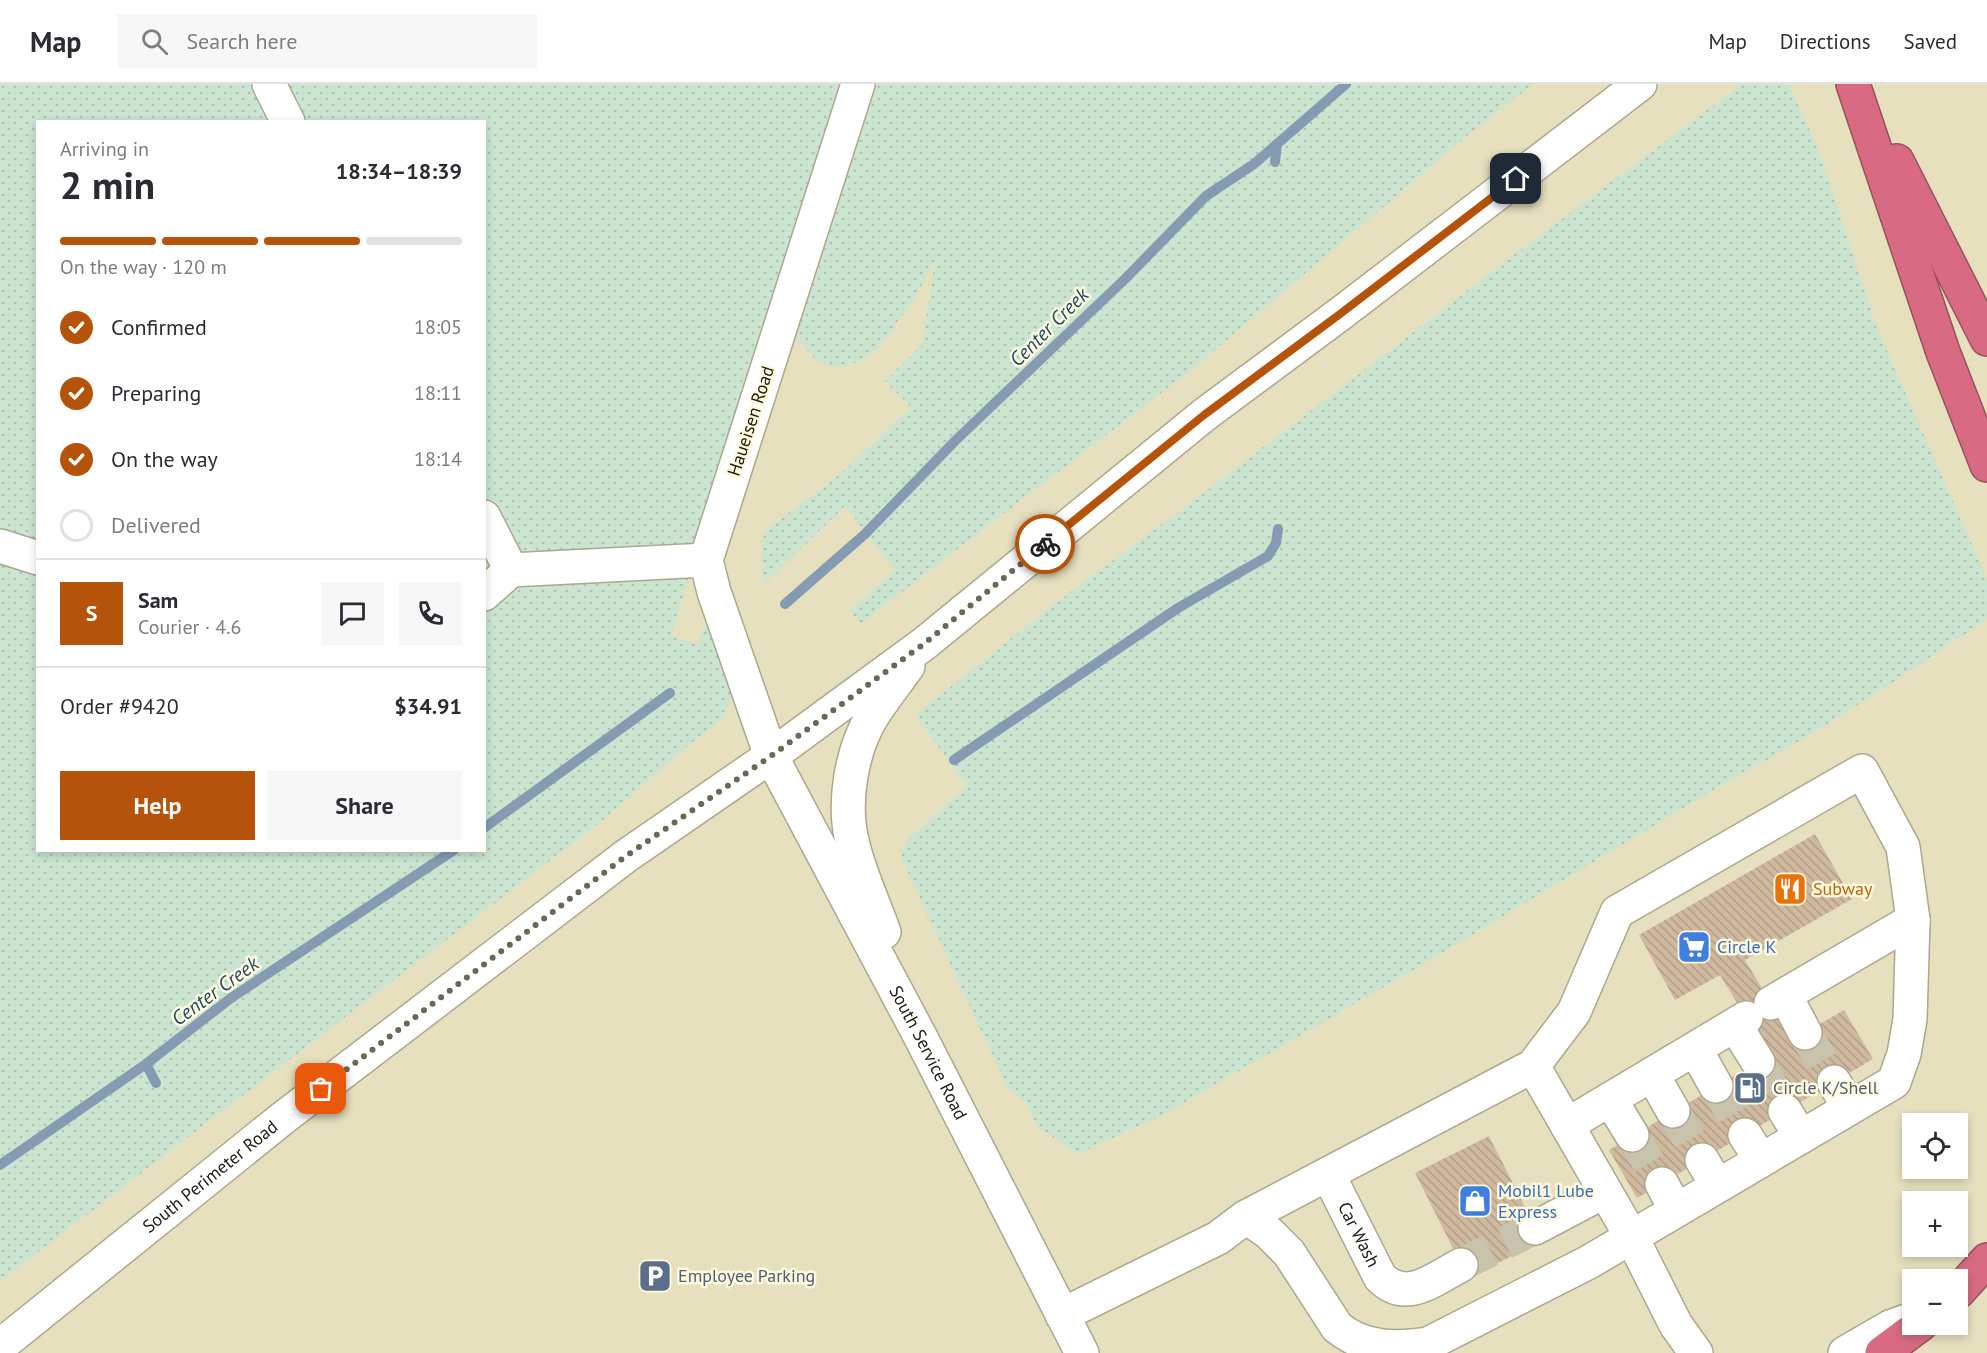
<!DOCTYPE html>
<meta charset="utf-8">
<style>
:root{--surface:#fff;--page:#f7f7f7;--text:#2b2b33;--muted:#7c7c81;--line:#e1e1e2;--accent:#b45309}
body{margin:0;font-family:"PT Sans",sans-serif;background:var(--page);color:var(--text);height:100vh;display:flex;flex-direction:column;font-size:22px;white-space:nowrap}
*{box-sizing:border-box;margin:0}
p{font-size:20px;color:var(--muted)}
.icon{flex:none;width:33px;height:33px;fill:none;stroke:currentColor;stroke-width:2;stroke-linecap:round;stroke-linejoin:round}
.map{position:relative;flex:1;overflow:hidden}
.details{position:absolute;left:36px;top:36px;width:450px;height:732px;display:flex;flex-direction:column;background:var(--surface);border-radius:0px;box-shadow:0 3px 9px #0003}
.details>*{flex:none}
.controls{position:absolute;left:1902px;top:1029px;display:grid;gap:12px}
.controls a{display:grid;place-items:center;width:66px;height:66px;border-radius:0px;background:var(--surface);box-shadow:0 3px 9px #0003;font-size:30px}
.pin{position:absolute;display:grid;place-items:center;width:51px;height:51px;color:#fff;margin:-26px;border-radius:12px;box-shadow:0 3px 9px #0006}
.courier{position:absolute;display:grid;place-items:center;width:60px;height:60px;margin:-30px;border:4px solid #b45309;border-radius:50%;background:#fff;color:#222;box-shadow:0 2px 8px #0007}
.summary em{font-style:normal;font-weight:600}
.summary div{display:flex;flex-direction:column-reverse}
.summary{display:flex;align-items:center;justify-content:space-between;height:102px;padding:0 24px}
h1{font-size:39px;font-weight:600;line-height:45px}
.bar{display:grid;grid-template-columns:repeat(4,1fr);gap:9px 6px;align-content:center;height:72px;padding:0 24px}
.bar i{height:8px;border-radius:4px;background:var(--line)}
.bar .active{background:var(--accent)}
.bar p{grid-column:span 4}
.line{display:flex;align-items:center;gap:15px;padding:0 24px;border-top:2px solid var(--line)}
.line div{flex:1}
.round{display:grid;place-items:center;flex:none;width:63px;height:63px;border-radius:0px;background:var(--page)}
ol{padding:0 24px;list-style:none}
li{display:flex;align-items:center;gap:18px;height:66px}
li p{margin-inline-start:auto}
li .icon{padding:6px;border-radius:50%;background:var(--accent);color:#fff;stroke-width:4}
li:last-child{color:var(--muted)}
li i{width:33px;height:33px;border:3px solid var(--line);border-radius:50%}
.cta{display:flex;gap:12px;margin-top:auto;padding:12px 24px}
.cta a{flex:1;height:69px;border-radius:0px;background:var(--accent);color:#fff;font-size:24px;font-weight:600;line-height:69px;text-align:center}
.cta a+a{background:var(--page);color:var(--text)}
header{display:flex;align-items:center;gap:36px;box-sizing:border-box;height:84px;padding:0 30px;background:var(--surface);border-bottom:2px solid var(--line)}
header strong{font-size:28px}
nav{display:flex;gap:33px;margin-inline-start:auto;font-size:21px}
.search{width:420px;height:54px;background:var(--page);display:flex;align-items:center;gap:15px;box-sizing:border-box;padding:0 21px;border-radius:0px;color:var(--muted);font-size:22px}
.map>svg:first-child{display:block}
.built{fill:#e7e0bf;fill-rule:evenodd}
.grass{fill:url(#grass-dots);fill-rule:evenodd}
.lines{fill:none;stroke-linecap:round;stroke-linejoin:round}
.stream{stroke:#849bb2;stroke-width:10}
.building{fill:url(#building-back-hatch)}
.minor-tunnel{stroke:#c8c3ac;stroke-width:33;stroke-dasharray:33 16;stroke-linecap:butt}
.minor-casing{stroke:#aca78d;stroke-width:36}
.highway-casing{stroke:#98515d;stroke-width:36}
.minor{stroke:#fff;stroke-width:33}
.highway{stroke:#d86b83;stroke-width:33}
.done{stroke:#6a6757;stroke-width:6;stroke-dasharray:0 10.8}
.route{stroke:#b45309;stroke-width:8}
.labels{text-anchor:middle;stroke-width:5;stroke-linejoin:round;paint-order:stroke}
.street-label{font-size:18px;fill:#222016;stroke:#fffade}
.food-label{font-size:18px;fill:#c56008;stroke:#fffade;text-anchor:start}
.shop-label{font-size:18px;fill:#366cbe;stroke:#fffade;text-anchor:start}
.service-label{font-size:18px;fill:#4e5e75;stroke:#fffade;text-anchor:start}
.water-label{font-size:20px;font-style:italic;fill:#1f4467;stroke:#fffade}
</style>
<header>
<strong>Map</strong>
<div class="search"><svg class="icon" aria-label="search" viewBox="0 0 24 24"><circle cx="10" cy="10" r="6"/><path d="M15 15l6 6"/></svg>Search here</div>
<nav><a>Map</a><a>Directions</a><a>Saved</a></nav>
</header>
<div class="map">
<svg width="1987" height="1269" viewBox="0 0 1987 1269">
<defs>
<pattern id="grass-dots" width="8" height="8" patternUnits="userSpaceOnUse" patternTransform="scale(1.5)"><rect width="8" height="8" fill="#cbe5d1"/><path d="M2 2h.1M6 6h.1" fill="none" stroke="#aec4b3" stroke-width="1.8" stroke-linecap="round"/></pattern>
<pattern id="building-back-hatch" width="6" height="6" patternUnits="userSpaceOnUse" patternTransform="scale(1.5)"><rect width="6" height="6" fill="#cfb99f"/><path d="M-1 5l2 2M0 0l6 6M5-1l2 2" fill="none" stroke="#b19f88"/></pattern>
</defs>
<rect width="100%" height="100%" fill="#f1ecd1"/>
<path class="built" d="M0 0H1987V1269H0ZM38 38H484V766H38ZM1912 1040H1958V1084H1912ZM1912 1118H1958V1162H1912ZM1912 1196H1958V1240H1912Z"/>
<g class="grass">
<path d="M0 0H839L671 552 698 561 706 536 724 582 732 610 723 635 685 664 602 737 0 1197ZM38 38H484V766H38Z"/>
<polygon points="877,0 1533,0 1468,51 1194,284 861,539 849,527 895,486 845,422 764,500 761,474 764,448 845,386 911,323 885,297 922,261 935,177 913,217 876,267 860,277 842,283 828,282 816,276 796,254"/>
<path d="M1742 0H1789L1817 62 1877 244 1987 495V535C1904 591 1821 648 1732 695L1427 878 1163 1031 1078 1070 1035 1041 1026 1017 1008 1005 901 773 907 756 967 702 915 631 1053 521 1192 418 1523 164Z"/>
</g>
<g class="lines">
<g class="stream">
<polyline points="1275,78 1277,60"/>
<polyline points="785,520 865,450 955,357 1126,194 1206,112 1254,80 1346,0"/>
<polyline points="954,676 1178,524 1268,472 1276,459 1278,445"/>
<polyline points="484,744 670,609"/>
<polyline points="146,980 156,999"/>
<polyline points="0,1081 146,980 231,914 454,766"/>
</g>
</g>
<g class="building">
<polygon points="1815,750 1852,815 1745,876 1793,956 1844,926 1873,975 1637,1114 1609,1066 1769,971 1720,891 1675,916 1639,851"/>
<polygon points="1489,1052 1542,1157 1468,1194 1415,1089"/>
</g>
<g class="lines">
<g class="minor-tunnel">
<polyline points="1805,949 1834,998"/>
<polyline points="1758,978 1785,1027"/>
<polyline points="1716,1002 1745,1051"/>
<polyline points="1673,1027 1702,1076"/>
<polyline points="1632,1051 1662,1100"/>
<polyline points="1461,1181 1535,1144"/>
</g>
<g class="minor-casing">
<g id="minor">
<polyline points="269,0 288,38"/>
<path id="s1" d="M858 0 706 476 714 508 771 672 920 952 1082 1269"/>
<polyline points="484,433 511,486 706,476"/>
<polyline points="0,462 38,474"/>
<polyline points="484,510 511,486"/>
<path d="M884 848C874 820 860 790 853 761 842 721 851 666 873 631 884 614 896 599 908 582"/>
<polyline points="1785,911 1805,949"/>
<polyline points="1771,919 1913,836"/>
<polyline points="1735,941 1758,978"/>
<polyline points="1695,965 1716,1002"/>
<polyline points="1533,982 1574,928 1617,828 1862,687 1903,763 1913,836 1912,856"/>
<polyline points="1652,990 1673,1027"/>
<polyline points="1834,998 1849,1024"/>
<polyline points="1610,1015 1632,1051"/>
<polyline points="1785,1027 1801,1053"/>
<polyline points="1567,1041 1746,934"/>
<polyline points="1745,1051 1761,1076"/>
<polyline points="1702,1076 1717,1101"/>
<path id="s2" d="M1328 1090 1380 1193C1406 1220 1434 1195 1461 1181"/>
<polyline points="1662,1100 1676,1126"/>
<path d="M1246 1133 1269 1149 1289 1169 1337 1243C1363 1265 1396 1265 1428 1260L1589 1178 1894 998 1904 970 1910 935 1913 836"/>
<polyline points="1535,1144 1605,1107"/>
<polyline points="1062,1231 1218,1154 1246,1133 1533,982 1631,1152 1676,1241 1696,1269"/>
<path id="s3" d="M0 1262 283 1034 626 772 771 672 925 559 1204 331 1340 230 1640 0"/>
<polyline points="1845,1269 1890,1243 1912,1235"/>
</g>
</g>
<g class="highway-casing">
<g id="highway">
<polyline points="1853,0 1943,268 1987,381"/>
<polyline points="1897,77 1987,255"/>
<polyline points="1958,1208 1987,1176"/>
<polyline points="1882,1269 1921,1240"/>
</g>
</g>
<use href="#minor" class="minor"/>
<use href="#highway" class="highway"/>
</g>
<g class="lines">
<polyline class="done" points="321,1005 626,772 771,672 925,559 1045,460"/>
<polyline class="route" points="1045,460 1204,331 1340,230 1516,95"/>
</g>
<defs>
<g id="restaurant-square" transform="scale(1.725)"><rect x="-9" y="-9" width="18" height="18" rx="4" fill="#e8710a" stroke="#fffade"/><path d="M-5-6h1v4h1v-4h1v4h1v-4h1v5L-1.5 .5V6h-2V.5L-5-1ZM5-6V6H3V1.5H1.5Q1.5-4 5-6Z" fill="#fff"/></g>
<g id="supermarket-square" transform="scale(1.725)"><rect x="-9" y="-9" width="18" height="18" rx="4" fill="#3f7fe0" stroke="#fffade"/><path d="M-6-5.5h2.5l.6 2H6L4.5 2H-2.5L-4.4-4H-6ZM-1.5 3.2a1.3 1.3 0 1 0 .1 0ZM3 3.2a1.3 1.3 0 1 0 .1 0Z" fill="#fff"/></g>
<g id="fuel-square" transform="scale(1.725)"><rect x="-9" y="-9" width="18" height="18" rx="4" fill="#5c6f8a" stroke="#fffade"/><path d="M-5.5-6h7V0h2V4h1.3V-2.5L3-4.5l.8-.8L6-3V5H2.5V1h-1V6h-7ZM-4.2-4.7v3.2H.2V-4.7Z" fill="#fff"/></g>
<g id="shop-square" transform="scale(1.725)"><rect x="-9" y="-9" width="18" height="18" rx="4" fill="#3f7fe0" stroke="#fffade"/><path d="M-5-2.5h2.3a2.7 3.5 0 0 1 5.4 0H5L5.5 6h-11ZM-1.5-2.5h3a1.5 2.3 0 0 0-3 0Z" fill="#fff"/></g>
<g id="parking-square" transform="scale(1.725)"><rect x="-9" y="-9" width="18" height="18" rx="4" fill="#5c6f8a" stroke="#fffade"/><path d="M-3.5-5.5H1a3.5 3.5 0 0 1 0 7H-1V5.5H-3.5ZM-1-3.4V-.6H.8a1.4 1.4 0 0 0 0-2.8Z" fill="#fff"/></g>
</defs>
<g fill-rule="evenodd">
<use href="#restaurant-square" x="1790" y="805"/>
<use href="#supermarket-square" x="1694" y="863"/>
<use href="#fuel-square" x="1750" y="1004"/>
<use href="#shop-square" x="1475" y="1117"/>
<use href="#parking-square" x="655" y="1192"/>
</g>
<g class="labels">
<g class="street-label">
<text transform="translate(751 337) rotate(-72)" y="6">Haueisen Road</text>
<text dy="6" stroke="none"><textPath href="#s1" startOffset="1042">South Service Road</textPath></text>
<text dy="6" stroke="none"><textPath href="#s3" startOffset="270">South Perimeter Road</textPath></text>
<text dy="6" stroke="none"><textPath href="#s2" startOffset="68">Car Wash</textPath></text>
</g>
<g class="food-label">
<text x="1813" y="811">Subway</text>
</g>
<g class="shop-label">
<text x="1717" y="869">Circle K</text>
<text x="1498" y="1113">Mobil1 Lube<tspan x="1498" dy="21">Express</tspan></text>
</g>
<g class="service-label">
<text x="1773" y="1010">Circle K/Shell</text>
<text x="678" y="1198">Employee Parking</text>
</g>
<g class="water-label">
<text transform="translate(1049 243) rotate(-45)" y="7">Center Creek</text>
<text transform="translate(215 907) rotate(-36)" y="7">Center Creek</text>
</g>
</g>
</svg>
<div class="controls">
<a><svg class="icon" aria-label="locate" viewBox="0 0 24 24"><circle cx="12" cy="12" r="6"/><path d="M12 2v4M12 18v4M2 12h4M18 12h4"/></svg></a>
<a>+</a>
<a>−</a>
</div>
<div class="pin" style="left:321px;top:1005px;background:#ea580c"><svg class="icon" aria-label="bag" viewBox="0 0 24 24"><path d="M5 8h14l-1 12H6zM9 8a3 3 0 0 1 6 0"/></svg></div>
<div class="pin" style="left:1516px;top:95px;background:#1f2937"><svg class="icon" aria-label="home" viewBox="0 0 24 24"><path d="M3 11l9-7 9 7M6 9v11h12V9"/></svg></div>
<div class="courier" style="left:1045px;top:460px"><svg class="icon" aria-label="bike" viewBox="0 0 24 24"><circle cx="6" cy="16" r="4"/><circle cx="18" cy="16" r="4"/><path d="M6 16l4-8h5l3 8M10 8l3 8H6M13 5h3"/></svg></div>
<section class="details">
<div class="summary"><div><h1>2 min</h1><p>Arriving in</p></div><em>18:34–18:39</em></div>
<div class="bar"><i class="active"></i><i class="active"></i><i class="active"></i><i></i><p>On the way · 120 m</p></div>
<ol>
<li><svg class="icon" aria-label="check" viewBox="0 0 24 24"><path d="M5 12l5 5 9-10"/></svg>Confirmed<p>18:05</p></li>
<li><svg class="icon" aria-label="check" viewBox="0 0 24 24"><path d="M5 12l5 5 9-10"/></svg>Preparing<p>18:11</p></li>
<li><svg class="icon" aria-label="check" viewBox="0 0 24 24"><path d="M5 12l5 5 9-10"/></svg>On the way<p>18:14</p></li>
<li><i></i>Delivered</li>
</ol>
<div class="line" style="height:108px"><b class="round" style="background:var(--accent);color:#fff">S</b><div><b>Sam</b><p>Courier · 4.6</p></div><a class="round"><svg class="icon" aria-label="chat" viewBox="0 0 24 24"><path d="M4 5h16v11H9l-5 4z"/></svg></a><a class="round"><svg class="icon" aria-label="phone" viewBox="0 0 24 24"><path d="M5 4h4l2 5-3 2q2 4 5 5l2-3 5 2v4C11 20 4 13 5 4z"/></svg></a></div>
<div class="line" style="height:78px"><div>Order #9420</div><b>$34.91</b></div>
<div class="cta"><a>Help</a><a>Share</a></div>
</section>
</div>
